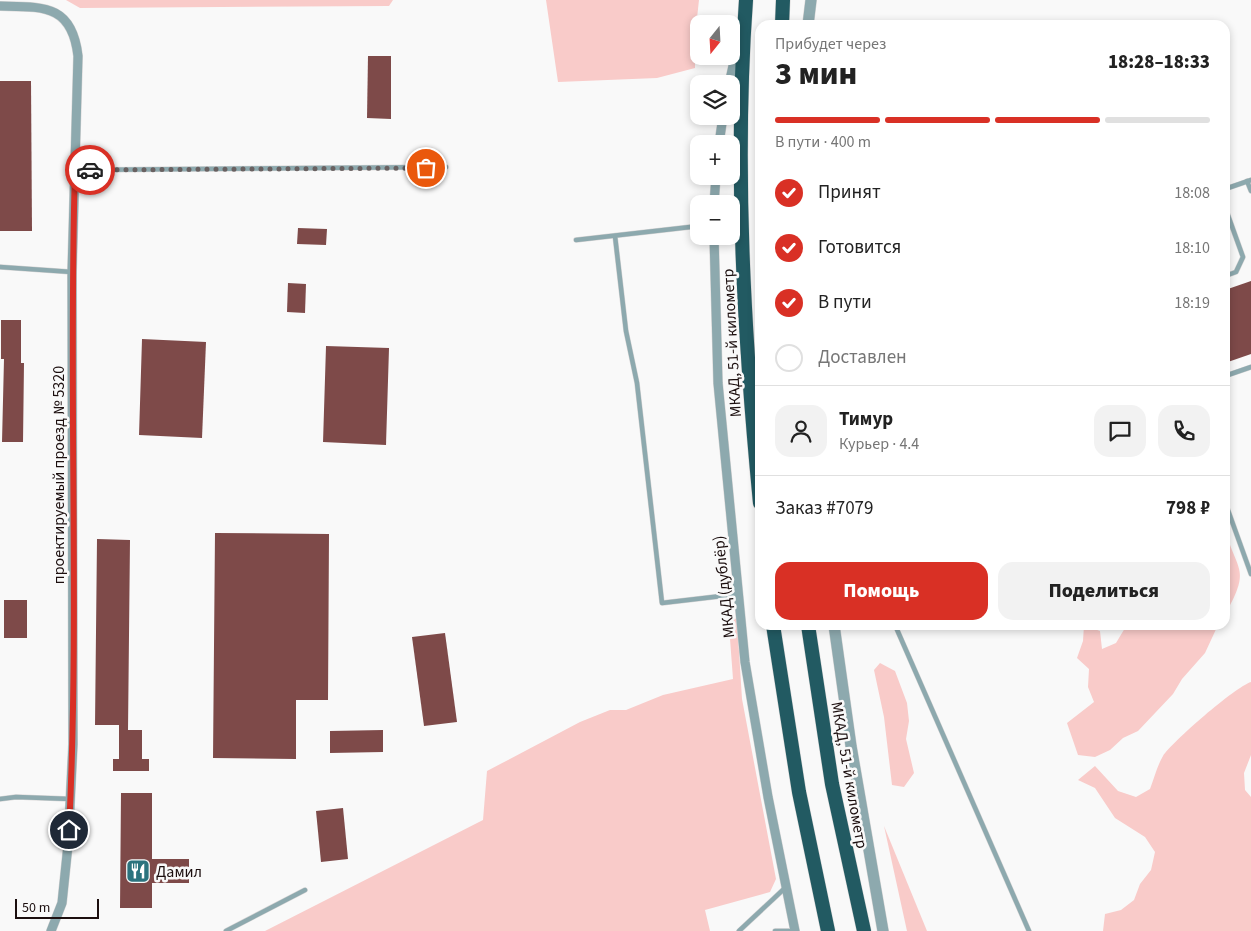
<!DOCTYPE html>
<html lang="ru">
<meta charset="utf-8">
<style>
:root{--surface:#fff;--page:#f2f2f2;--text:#222;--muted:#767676;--line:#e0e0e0;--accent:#d93025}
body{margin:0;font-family:"Source Sans 3",sans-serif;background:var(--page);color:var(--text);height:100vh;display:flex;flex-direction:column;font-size:19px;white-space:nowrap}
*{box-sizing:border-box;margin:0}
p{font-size:16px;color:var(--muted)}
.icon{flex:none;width:28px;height:28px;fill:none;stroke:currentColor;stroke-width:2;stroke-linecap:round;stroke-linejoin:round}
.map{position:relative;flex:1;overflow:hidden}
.details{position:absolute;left:755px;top:20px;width:475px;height:610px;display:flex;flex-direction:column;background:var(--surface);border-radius:15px;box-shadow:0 2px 8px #0003}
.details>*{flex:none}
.needle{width:32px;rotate:198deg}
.tools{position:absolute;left:690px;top:15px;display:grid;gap:10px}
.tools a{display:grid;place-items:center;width:50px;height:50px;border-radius:10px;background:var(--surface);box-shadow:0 2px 8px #0003;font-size:25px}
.scale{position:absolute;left:15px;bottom:12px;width:84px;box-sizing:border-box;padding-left:5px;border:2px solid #1c0f0f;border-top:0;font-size:14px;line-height:18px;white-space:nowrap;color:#1c0f0f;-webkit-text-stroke:4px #f9f9f9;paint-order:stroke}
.pin{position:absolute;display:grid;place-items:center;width:42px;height:42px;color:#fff;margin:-21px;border:2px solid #fff;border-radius:50%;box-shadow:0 1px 5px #0007}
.courier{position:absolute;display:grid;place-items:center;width:50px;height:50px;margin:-25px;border:4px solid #d93025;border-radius:50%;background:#fff;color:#222;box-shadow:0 1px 6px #0007}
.summary em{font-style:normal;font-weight:800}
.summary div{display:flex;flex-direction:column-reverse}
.summary{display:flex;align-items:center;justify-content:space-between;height:85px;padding:0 20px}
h1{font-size:32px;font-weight:800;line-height:38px}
.bar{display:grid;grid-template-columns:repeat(4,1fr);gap:8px 5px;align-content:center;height:60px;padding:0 20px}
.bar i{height:6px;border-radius:4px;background:var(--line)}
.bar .selected{background:var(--accent)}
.bar p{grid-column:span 4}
.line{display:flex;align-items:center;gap:12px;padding:0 20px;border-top:1px solid var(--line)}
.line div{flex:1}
.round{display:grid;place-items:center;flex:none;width:52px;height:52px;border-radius:15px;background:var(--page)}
ol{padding:0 20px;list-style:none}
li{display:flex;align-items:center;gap:15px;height:55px}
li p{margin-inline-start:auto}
li .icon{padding:5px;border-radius:50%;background:var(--accent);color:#fff;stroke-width:4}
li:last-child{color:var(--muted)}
li i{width:28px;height:28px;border:2px solid var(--line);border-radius:50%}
.button{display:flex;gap:10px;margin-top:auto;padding:10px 20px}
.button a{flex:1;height:58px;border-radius:15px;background:var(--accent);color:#fff;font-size:20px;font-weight:800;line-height:58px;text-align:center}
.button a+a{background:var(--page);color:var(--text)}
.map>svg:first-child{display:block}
.green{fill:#f9cbc9}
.building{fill:#7e4a49}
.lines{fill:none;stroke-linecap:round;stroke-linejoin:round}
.service-casing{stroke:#d6d4d4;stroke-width:5.5}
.minor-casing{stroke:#d6d4d4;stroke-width:10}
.tertiary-casing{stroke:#d6d4d4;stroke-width:12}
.trunk-casing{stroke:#d6d4d4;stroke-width:15}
.service{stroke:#8da9ae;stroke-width:4.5}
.minor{stroke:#8da9ae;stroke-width:9}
.tertiary{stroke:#8da9ae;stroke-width:11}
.trunk{stroke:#225a62;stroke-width:14}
.done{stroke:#696161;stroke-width:5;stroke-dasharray:0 9}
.route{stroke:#d93025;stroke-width:6}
.labels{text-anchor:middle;stroke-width:5;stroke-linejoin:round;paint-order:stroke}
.street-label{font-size:16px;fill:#1c0f0f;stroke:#f9f9f9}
.poi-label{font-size:16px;fill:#1c0f0f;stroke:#f9f9f9;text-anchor:start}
</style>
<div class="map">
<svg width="1251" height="931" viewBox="0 0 1251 931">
<rect width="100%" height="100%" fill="#f9f9f9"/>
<g class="green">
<polygon points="66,0 393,0 389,6 80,8"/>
<polygon points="546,0 699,0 695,36 695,68 657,78 558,82"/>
<path d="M1225 530C1238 574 1251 568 1225 615Z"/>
<polygon points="728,612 737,620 742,699 776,879 770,892 705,910 710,931 265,931 483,820 487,771 580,722 610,710 626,710 663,695 733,679"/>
<polygon points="1084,625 1100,631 1102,649 1116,643 1125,628 1122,625 1218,625 1205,653 1182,679 1173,694 1138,731 1123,738 1110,750 1095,757 1078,755 1067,723 1094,702 1088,687 1089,669 1077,658 1083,641"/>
<polygon points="880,663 895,671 907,703 909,721 906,739 914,773 904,787 892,785 884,717 874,670"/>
<path d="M1251 682V755L1244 773 1245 790 1251 797V931H1103L1105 914 1121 910 1134 900 1140 884 1151 870 1155 852 1145 837 1115 818 1095 788 1078 780 1095 766 1118 791 1136 797 1150 789C1154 779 1157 766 1163 756 1172 742 1235 687 1251 682Z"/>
<polygon points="884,826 927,931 907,931"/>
</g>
<g class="building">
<polygon points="368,56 391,56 391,119 367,118"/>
<polygon points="0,81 31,81 32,231 0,231"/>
<polygon points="298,228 327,229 326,245 297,244"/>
<polygon points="1251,281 1251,354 1225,363 1225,290"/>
<polygon points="288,283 306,284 305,313 287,312"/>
<polygon points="1,320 21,320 21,363 24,363 23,442 2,442 4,359 1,359"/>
<polygon points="142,339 206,342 202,438 139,435"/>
<polygon points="326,346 389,348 386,445 323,442"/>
<polygon points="215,533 329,534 328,700 296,700 296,759 213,758"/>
<polygon points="97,539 130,540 128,730 142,730 142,759 149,759 149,771 113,771 113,759 119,759 119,725 95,725"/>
<rect x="4" y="600" width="23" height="38"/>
<polygon points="445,633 457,722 424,726 412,637"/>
<polygon points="383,730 383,752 330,753 330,731"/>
<polygon points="121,793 152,793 152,859 189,859 189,883 152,883 152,908 120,908"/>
<polygon points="343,808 348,859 321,862 316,811"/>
</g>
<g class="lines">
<g class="service-casing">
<g id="service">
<polyline points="75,170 446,167"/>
<polyline points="1247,181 1251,191"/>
<polyline points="1225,189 1251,180"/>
<polyline points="1225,207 1243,257 1236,272 1225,276"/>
<polyline points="615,236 626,331 637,383 662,603 739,594"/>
<polyline points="576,240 699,226"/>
<polyline points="0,267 72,272"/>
<polyline points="1225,376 1251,367"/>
<polyline points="1225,502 1251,574"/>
<polyline points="895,625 1029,931"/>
<polyline points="0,799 16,797 71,799"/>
<polyline points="226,931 305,890"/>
<polyline points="739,931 785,888"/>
<polyline points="775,931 789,931"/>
</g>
</g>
<g class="minor-casing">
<g id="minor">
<path d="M0 6C43 7 72 4 78 56L72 272 73 744 68 845 62 903 51 931"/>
<polyline points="729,84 739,39"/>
<polyline points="719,144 723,116"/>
<polyline points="714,204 716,176"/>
<polyline points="714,236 718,383 745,662 768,797 795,931"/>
</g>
</g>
<g class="tertiary-casing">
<g id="tertiary">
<polyline points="808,25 811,0"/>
<polyline points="834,625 851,746 883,931"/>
</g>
</g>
<g class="trunk-casing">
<g id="trunk">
<path d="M746 0C734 167 744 337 760 503"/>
<polyline points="782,25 783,0"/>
<polyline points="773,625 799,792 828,931"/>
<polyline points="808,625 832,784 864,931"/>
</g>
</g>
<use href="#service" class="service"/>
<use href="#minor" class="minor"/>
<use href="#tertiary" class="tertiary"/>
<use href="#trunk" class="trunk"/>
</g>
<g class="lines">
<polyline class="done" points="90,170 426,168"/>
<path class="route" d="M69 830C80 610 68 390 75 170H90"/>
</g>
<defs>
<g id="restaurant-square" transform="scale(1.25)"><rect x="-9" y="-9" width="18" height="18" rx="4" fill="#2b737e" stroke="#f9f9f9"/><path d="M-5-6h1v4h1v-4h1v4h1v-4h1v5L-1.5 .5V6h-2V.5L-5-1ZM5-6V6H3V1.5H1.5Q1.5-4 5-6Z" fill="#fff"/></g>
</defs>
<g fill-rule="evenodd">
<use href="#restaurant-square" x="138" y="871"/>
</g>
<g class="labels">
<g class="street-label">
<text transform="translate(731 343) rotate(-93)" y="6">МКАД, 51-й километр</text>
<text transform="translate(58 475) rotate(-90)" y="6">проектируемый проезд № 5320</text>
<text transform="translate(723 587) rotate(-96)" y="6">МКАД (дублёр)</text>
<text transform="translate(850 775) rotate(80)" y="6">МКАД, 51-й километр</text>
</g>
<g class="poi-label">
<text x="156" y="877">Дамил</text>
</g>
</g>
</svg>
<div class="tools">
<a><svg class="needle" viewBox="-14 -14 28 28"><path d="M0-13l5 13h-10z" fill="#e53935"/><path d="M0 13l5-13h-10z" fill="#767676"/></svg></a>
<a><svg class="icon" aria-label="layers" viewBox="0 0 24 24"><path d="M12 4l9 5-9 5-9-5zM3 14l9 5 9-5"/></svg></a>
<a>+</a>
<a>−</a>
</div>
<div class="scale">50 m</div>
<div class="pin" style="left:426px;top:168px;background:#ea580c"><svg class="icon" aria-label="bag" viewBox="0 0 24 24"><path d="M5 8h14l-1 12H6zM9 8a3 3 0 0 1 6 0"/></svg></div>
<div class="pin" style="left:69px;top:830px;background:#1f2937"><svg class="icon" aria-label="home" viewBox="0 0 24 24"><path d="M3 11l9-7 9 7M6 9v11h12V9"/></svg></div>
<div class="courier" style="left:90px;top:170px"><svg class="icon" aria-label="car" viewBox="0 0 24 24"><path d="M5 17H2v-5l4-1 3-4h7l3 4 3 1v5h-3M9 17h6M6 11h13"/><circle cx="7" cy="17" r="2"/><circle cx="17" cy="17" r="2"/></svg></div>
<section class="details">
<div class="summary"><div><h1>3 мин</h1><p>Прибудет через</p></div><em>18:28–18:33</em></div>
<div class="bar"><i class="selected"></i><i class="selected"></i><i class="selected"></i><i></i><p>В пути · 400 m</p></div>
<ol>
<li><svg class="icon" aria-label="check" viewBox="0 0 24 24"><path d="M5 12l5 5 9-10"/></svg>Принят<p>18:08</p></li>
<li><svg class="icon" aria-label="check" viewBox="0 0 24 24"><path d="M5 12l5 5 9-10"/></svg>Готовится<p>18:10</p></li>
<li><svg class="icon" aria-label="check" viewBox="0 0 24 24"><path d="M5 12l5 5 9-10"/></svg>В пути<p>18:19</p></li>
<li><i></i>Доставлен</li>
</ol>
<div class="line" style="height:90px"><a class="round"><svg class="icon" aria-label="person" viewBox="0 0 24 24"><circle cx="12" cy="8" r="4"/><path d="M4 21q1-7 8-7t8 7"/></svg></a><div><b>Тимур</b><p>Курьер · 4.4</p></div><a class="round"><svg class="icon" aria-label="chat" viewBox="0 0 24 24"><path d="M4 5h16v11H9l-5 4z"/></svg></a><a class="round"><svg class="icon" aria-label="phone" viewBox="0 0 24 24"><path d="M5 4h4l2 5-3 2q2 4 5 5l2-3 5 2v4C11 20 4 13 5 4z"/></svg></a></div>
<div class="line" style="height:65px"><div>Заказ #7079</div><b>798 ₽</b></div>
<div class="button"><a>Помощь</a><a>Поделиться</a></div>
</section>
</div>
